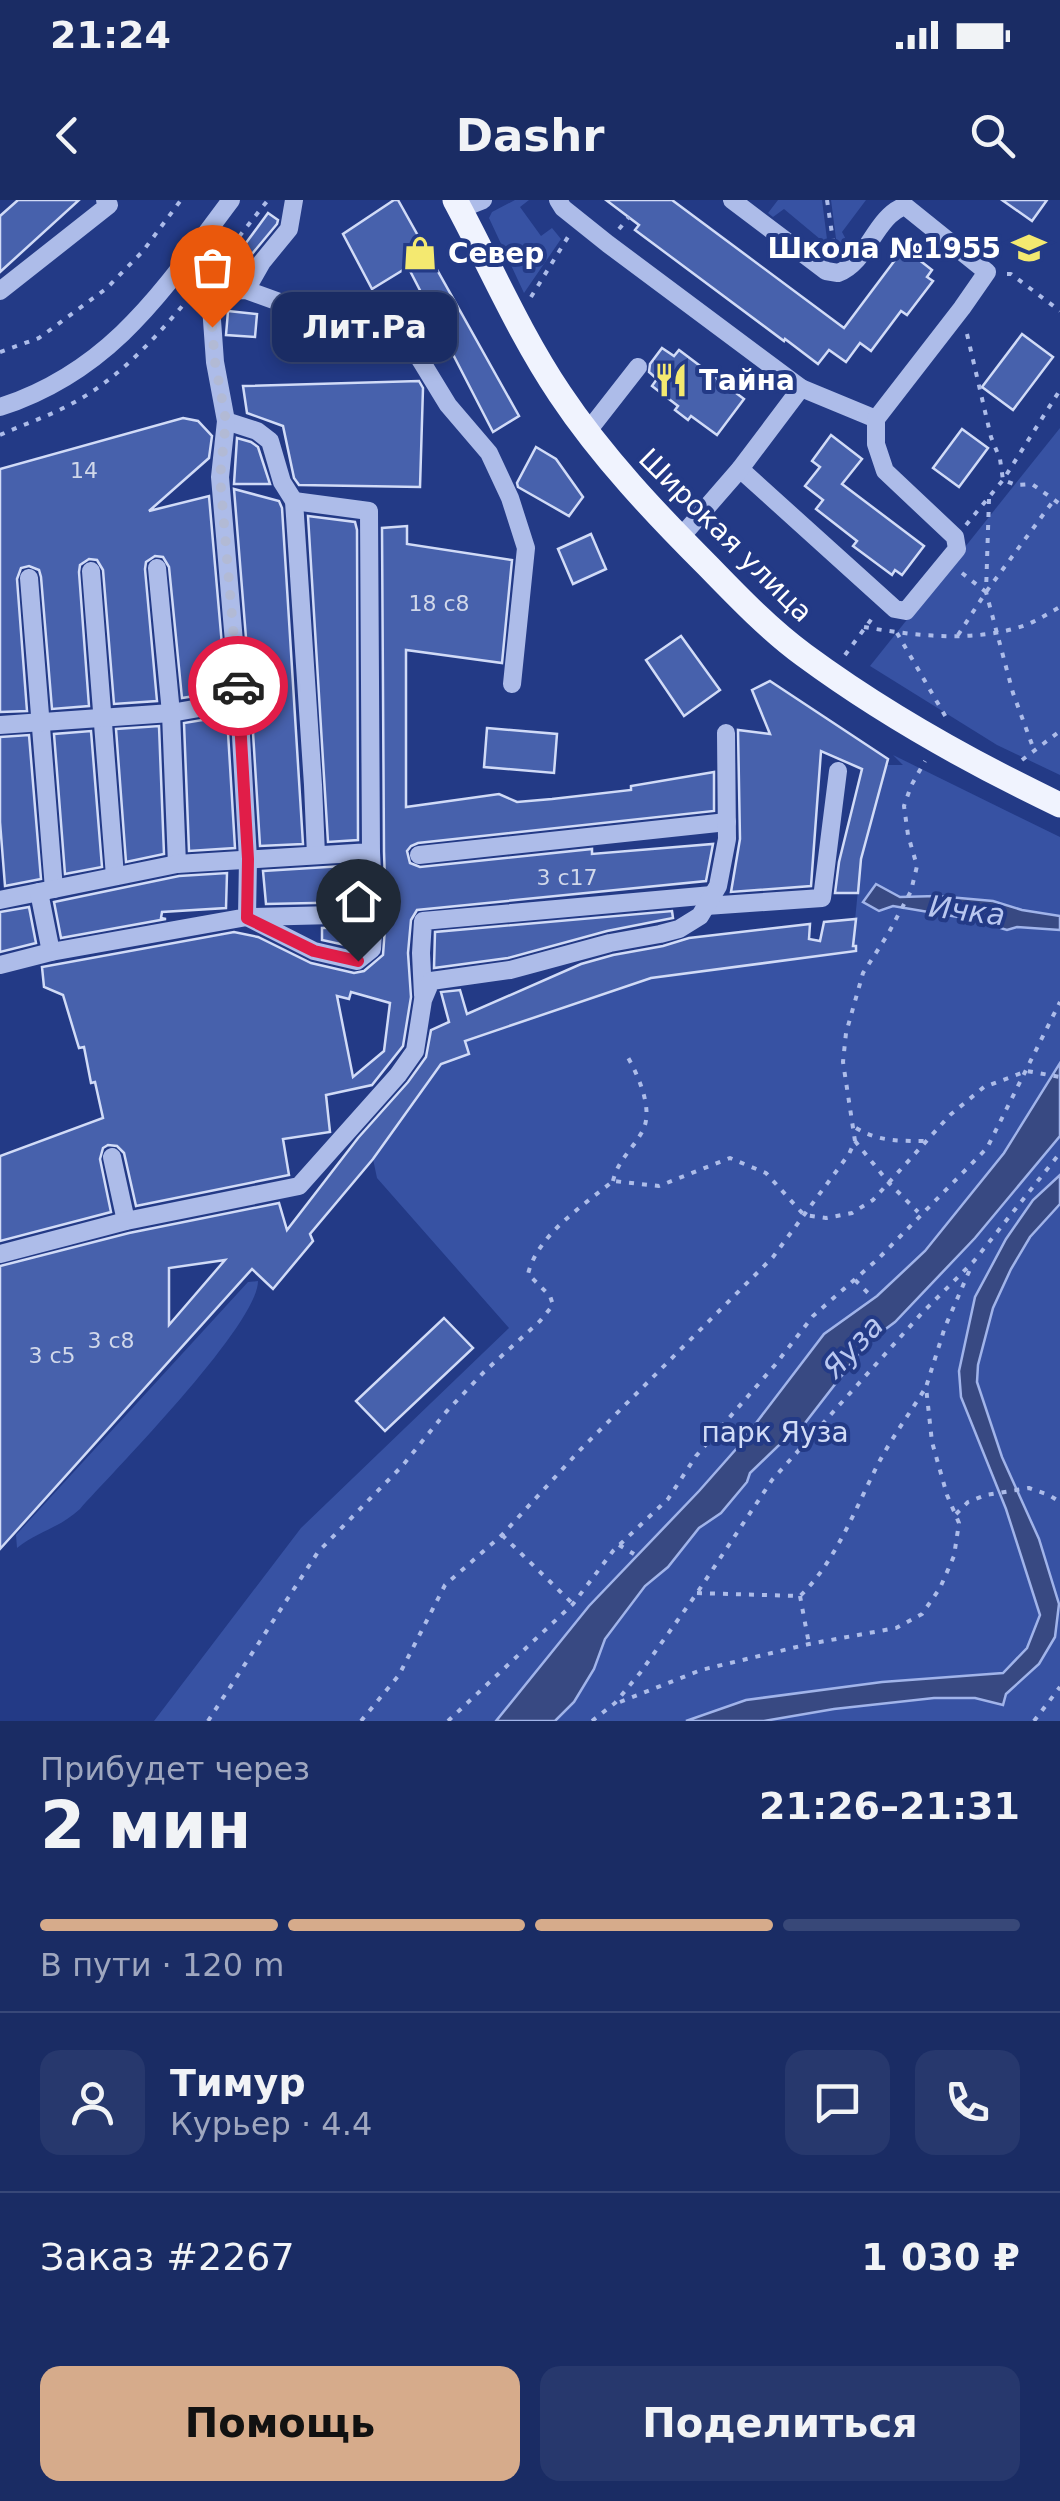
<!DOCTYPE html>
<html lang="ru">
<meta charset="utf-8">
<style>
:root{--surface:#1a2c64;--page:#27386d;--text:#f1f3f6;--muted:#9fa7bf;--line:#384878;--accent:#d6ab8b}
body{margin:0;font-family:"DejaVu Sans",sans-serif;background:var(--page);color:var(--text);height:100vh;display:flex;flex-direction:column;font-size:38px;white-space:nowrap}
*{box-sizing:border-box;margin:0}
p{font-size:32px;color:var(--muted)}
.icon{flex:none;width:55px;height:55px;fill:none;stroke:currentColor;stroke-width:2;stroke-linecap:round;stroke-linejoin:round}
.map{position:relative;height:1521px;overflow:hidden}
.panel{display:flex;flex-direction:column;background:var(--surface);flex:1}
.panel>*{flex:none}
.pin{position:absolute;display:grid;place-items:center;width:85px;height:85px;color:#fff;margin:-102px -42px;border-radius:50% 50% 50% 0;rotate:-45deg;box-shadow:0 0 10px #0007}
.pin .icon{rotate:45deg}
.courier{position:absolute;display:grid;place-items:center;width:100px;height:100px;margin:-50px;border:8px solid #e11d48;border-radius:50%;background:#fff;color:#222;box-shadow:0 2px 12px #0007}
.bubble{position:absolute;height:70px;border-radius:20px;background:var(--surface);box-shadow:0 5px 15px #0003,0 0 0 2px var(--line);font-size:32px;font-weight:800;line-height:70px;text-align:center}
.summary em{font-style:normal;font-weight:800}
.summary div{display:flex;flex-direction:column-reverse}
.summary{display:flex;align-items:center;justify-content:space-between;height:170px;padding:0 40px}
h1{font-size:65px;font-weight:800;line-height:75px}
.bar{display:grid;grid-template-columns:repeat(4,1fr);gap:15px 10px;align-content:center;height:120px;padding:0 40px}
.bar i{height:12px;border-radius:8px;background:var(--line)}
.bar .current{background:var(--accent)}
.bar p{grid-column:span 4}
.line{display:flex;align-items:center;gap:25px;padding:0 40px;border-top:2px solid var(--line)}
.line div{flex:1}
.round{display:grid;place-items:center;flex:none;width:105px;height:105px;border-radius:20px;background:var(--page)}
.cta{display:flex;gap:20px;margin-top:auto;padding:20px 40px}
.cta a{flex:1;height:115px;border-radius:20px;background:var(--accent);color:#111;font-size:40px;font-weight:800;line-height:115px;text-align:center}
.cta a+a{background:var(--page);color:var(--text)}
.status{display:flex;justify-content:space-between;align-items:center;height:70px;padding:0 50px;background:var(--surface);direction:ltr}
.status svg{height:28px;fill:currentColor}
header{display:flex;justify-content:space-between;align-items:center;height:130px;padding:0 40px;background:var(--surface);font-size:45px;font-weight:800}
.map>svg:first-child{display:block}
.green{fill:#3752a3}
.water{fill:#384982;stroke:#a1b4ea;stroke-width:2.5}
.building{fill:#4761ac;stroke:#d1dbf7;stroke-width:2.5;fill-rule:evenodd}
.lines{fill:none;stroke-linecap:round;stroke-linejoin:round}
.path{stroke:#adbce9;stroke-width:4;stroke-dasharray:5 8;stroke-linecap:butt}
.minor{stroke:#adbce9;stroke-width:18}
.major{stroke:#f0f3fe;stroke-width:25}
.done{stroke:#b2bad5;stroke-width:10;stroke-dasharray:0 18}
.route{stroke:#e11d48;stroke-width:12}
.labels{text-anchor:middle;stroke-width:8;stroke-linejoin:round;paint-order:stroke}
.number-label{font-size:22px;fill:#d1d8ea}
.poi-label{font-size:28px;font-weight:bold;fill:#fff;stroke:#233a86;text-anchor:start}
.street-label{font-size:28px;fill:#fff;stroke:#233a86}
.park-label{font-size:28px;fill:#d1dbf7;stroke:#233a86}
.water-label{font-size:30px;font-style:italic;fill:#b9c7f0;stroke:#233a86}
</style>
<div class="status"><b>21:24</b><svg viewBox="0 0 49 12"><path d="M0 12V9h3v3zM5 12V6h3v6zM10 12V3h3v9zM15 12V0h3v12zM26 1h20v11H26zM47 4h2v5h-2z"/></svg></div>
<header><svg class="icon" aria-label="back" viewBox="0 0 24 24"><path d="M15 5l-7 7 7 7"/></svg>Dashr<svg class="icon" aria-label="search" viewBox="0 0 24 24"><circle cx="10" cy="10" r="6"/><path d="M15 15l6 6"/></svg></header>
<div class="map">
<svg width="1060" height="1521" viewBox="0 0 1060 1521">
<rect width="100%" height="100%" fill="#233a86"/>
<g class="green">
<polygon points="515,0 529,0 520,7 541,36 552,28 561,39 524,93 489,18 492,12"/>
<path d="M778 0H822L830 63C818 58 816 50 820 39L784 9 773 17 768 13Z"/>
<polygon points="831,0 866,0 842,32 850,47 846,56 839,62"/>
<polygon points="1060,228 1060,575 997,545 870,466"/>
<polygon points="893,555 1060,637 1060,1521 154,1521 301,1328 509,1128 377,978 373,959 441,864 468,854 465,841 651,778 852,751 861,659 886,565 903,565"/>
<path d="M258 1081C258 1125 115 1270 80 1309 58 1329 38 1331 17 1348L16 1335 248 1082Z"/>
</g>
<g class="water">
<polygon points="876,684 900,697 937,696 993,701 1022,710 1060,716 1060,730 1017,727 1007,730 970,719 893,706 879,711 863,702"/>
<polygon points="1060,863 1060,936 975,1038 895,1122 867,1143 795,1236 778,1246 750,1273 747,1282 721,1313 699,1328 668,1367 645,1386 605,1439 594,1469 574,1502 555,1521 496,1521 589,1406 699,1291 737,1248 824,1134 877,1096 925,1051 1004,953"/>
<polygon points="1060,975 1060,1004 1030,1037 1011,1069 993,1108 978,1165 977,1182 1002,1257 1039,1339 1059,1404 1055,1437 1039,1464 1006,1494 1003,1505 975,1498 934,1498 834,1509 764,1521 686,1521 746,1500 882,1482 1003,1473 1027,1448 1040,1415 1006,1309 961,1197 959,1171 975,1097 1006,1039 1033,1000"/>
</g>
<g class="building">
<polygon points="18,0 79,0 0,72 0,16"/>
<polygon points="394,0 398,0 519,216 493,232 408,67 372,89 343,34"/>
<polygon points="606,0 672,0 844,128 904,48 932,70 927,77 933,81 907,115 901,111 871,151 860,143 846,162 829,150 818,164 785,139 784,141 635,30 639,25"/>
<polygon points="1002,0 1047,0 1032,21"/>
<polygon points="268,13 278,20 277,24 252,54 243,47"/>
<polygon points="228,111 257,114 255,137 226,135"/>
<polygon points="1022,134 1053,157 1013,210 982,187"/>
<polygon points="662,148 674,156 679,150 744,199 717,235 691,216 688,220 675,210 678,206 652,186 657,179 649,172 650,164"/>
<polygon points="419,181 423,188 420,287 299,285 294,278 283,226 247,213 243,186"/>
<polygon points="183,218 198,221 212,236 209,258 149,311 209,296 226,491 182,498 169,367 163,357 155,356 146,362 145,369 157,501 114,504 103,370 97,360 89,359 80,365 79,372 89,506 52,509 41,377 39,370 29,366 21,368 17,379 27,511 0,512 0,269"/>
<polygon points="962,229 988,248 959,287 933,268"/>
<polygon points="831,235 862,259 842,284 924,346 902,375 895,370 892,375 853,346 857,341 816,309 823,300 805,286 820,267 812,261"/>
<polygon points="237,238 251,242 258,247 270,284 234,284"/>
<polygon points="536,247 556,259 583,297 569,316 518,287 517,283"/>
<polygon points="234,289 279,301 282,308 303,644 260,646 251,500"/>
<polygon points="308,316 355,322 357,330 358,640 328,642"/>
<path d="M407 326V344L512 360 502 463 406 450V607L499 594 517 602 552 599 631 590V586L714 572V611L418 643 411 646 407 651 410 663 420 667 592 649V654L713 644 706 681 417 710 411 720 408 753 411 797 403 846 372 885 326 895 330 932 283 939 289 975 136 1006 124 953 117 946 108 945 103 948 100 959 111 1012 0 1041V956L103 918 95 882 91 883 84 847 79 848 63 795 44 787 42 767 234 732 258 737 311 763 354 773 364 771 383 755 386 714 384 652 382 328ZM351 792 390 803 384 851 353 877 337 796 349 799Z"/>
<polygon points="591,334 606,369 573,384 558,349"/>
<polygon points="681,436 720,490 684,516 646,460"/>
<polygon points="770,481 888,559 861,659 858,693 835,693 839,662 862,569 821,551 811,686 731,692 740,639 738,530 770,534 752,490"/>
<polygon points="227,516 235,648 189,651 184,523"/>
<polygon points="159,526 164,654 126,662 116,529"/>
<polygon points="487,528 557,534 554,573 484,567"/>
<polygon points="91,531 102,667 65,674 54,534"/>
<polygon points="29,535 41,679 5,686 0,622 0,537"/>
<polygon points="359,665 361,702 266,704 263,671"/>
<polygon points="227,673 226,708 162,712 161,718 166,719 61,738 54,702 179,676"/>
<polygon points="29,707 36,743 0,752 0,712"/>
<polygon points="672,711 673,718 607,731 508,758 434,768 435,732"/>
<path d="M856 719 853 746H856V751L651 778 465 841 469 854 441 864 373 959 310 1034 313 1041 273 1089 252 1069 0 1349V1066L129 1033 279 1003 287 1030 358 938 408 882 426 857 431 830 449 822 441 792 460 790 467 814 581 764 613 755 663 746 689 738 810 724 809 739 820 741 824 722ZM225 1060 169 1125V1068Z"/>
<polygon points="361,727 360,743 354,747 322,740 322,728"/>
<polygon points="444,1118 473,1148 385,1231 356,1201"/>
</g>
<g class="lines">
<g class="path">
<polyline points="827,0 835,54"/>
<polyline points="619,29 629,17"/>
<polyline points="215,67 268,0"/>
<polyline points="1007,74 1011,74 1060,111"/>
<polyline points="531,97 568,37"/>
<polyline points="967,134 991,237 1000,259 1003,280 1016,285 1032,284 1060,304"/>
<polyline points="0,152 39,138 107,88 143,51 181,0"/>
<path d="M0 235C24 224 50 216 73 203 120 178 156 137 190 97"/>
<polyline points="989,299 986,392 1013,493 1034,550"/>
<polyline points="966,325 1003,280 1060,190"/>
<polyline points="962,373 986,392"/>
<path d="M864 427C916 436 975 443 1026 425 1038 420 1049 413 1060 407"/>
<polyline points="897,433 947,519"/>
<polyline points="958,435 986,392 1054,300"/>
<polyline points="845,455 873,417"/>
<polyline points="1022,560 1060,531"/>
<path d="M856 928C879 942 901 941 928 941"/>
<polyline points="855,941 889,983 918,1012"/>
<path d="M613 981C618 960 632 950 642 932 655 910 637 873 626 854"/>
<polyline points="855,1080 870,1095"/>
<polyline points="956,1314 968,1302 986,1295 1029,1288 1049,1295 1060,1302"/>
<polyline points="502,1335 573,1404"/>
<polyline points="619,1345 634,1354"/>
<path d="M697 1393 800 1396C834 1364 855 1310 876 1268 890 1240 910 1213 926 1187"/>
<polyline points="800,1396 809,1444"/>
<polyline points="620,1502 701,1470 809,1444 896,1428 922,1414 940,1388 954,1356 959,1323 947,1295 932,1242 926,1187 945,1127 971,1067"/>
<path d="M208 1521 318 1352 403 1265 446 1212 484 1172 540 1121 553 1105 550 1096 528 1074C538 1034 583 1006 613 981L659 986 730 958 766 973 804 1015 826 1018 852 1013 873 1000 950 915 984 887 1027 871 1060 877"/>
<polyline points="361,1521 399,1475 445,1385 502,1335 580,1250 773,1057 849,954 855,941 843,862 846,833 863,773 888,734 911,691 917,666 908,635 904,606 911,586 925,561"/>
<polyline points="448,1521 573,1404 613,1351 668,1299 696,1256 775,1165 813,1116 878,1059 987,948 1060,802"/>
<polyline points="592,1521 615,1503 640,1473 697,1393 772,1280 922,1113 974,1061 1060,953"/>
<polyline points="1034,1521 1060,1487"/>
</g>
<g class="minor">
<polyline points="558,0 563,8 608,44 801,188 876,219"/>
<path d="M732 0 826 71 838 73C868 62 875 16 905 6L987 72 962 108 876 219V244L885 271 955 337 957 349 906 411 895 409 740 269"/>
<polyline points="460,9 483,0"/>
<polyline points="246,90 262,62 289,29 294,0"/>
<polyline points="0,91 109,5 105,0"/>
<polyline points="210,92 246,90 415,151 448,205 489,253 510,298 526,348 512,484"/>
<path d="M0 207C112 171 164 89 231 0"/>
<polyline points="226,221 257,231 270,241 282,282 294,301 313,585 316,655"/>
<polyline points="588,231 638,167"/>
<polyline points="680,338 740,269 801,188"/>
<polyline points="157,368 171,513 177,664"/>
<polyline points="91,371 115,676"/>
<polyline points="29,378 54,689"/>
<polyline points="0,525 171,513 239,501"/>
<polyline points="419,655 727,622"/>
<polyline points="0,700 39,692"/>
<polyline points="706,706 822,698 838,571"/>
<polyline points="247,717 314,751 357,761 372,749 374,714 371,652"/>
<polyline points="250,717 374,714"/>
<polyline points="51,752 39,692 177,664 371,652 369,311 294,301"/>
<polyline points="0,765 51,752 247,717 248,659 239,501 220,277 226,221 215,162 210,92 204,80 182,65"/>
<polyline points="423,795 421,753 423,721 712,695"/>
<polyline points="112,957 126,1021"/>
<polyline points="0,1054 126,1021 299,986 398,875 415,851 423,800 431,781 510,770 610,743 660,734 679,729 700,716 718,686 727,639 726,533"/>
</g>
<path class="major" d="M455 0C490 65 519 133 560 194 602 257 656 314 709 367 739 398 770 430 804 455 884 514 970 562 1060 605"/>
</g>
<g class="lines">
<polyline class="done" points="212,127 215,162 226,221 220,277 238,486"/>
<polyline class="route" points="238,486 248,659 247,718 314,751 358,761"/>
</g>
<defs>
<g id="school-bare" transform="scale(2.7)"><path d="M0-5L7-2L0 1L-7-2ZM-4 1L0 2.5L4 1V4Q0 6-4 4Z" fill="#f4e970" stroke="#233a86" stroke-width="2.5" paint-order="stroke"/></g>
<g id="shop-bare" transform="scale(2.7)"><path d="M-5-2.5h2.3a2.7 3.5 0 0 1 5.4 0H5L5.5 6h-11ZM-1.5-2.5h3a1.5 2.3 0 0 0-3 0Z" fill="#f4e970" stroke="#233a86" stroke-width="2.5" paint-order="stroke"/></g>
<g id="restaurant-bare" transform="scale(2.7)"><path d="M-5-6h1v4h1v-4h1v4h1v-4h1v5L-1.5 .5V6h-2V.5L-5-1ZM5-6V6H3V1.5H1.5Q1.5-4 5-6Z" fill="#f4e970" stroke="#233a86" stroke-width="2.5" paint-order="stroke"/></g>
</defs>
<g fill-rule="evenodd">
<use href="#school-bare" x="1029" y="48"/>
<use href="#shop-bare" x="420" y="53"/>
<use href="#restaurant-bare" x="671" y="180"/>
</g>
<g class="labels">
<g class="number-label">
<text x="84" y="278">14</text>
<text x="439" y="411">18 с8</text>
<text x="567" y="685">3 с17</text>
<text x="111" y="1148">3 с8</text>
<text x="52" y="1163">3 с5</text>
</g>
<g class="poi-label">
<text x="1001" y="58" text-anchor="end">Школа №1955</text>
<text x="448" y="63">Север</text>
<text x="699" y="190">Тайна</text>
</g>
<g class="street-label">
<text transform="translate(726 335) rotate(45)" y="10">Широкая улица</text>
</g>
<g class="park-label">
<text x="775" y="1242">парк Яуза</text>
</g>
<g class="water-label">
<text transform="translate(967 711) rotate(7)" y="10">Ичка</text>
<text transform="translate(853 1147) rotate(-47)" y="10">Яуза</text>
</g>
</g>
</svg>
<div class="pin" style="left:212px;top:127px;background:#ea580c"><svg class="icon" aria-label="bag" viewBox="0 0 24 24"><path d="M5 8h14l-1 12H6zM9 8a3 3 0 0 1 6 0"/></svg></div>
<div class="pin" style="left:358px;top:761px;background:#1f2937"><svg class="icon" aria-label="home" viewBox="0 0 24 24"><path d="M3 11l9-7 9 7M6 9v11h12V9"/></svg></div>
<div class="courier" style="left:238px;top:486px"><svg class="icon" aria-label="car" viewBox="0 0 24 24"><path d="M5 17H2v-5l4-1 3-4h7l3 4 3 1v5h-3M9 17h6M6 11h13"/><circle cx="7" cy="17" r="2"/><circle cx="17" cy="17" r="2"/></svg></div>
<div class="bubble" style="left:272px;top:92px;width:185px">Лит.Ра</div>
</div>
<section class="panel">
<div class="summary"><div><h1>2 мин</h1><p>Прибудет через</p></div><em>21:26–21:31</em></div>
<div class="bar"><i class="current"></i><i class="current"></i><i class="current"></i><i></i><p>В пути · 120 m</p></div>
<div class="line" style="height:180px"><a class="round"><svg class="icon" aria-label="person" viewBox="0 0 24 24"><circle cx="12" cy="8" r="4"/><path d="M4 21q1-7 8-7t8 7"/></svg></a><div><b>Тимур</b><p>Курьер · 4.4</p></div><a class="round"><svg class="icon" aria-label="chat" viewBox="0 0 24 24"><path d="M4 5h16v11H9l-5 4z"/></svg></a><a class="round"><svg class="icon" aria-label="phone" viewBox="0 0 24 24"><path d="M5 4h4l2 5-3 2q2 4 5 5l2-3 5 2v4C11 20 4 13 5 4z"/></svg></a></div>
<div class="line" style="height:130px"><div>Заказ #2267</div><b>1 030 ₽</b></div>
<div class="cta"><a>Помощь</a><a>Поделиться</a></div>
</section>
